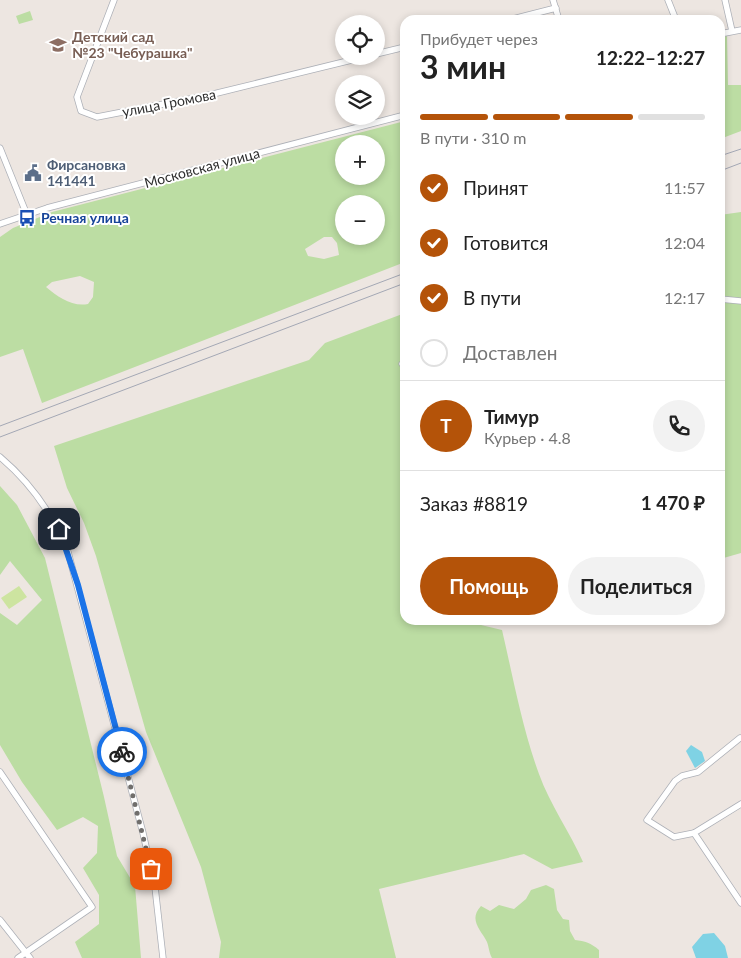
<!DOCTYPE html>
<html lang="ru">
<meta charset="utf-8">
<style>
:root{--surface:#fff;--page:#f2f2f2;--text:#222;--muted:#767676;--line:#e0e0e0;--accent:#b45309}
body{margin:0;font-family:Lato,sans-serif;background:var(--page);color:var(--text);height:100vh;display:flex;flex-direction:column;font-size:19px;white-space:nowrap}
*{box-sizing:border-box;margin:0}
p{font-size:16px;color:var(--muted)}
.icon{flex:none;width:28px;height:28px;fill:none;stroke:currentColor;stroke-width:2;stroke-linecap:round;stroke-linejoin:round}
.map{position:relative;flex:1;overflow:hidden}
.panel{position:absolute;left:400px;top:15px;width:325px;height:610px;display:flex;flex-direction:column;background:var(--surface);border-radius:15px;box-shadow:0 2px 8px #0003}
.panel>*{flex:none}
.tools{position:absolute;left:335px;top:15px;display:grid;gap:10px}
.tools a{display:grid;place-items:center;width:50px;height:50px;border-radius:50%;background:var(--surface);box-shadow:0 2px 8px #0003;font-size:25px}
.pin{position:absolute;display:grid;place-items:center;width:42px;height:42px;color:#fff;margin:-21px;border-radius:10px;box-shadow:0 2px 8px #0006}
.courier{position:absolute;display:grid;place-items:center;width:50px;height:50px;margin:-25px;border:4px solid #1a73e8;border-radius:50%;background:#fff;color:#222;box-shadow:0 1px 6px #0007}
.headline em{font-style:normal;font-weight:700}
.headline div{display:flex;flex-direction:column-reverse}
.headline{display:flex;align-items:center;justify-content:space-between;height:85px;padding:0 20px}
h1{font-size:32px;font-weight:700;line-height:38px}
.bar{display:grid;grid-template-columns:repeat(4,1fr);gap:8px 5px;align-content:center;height:60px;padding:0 20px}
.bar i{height:6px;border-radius:4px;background:var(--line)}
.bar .active{background:var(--accent)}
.bar p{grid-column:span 4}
.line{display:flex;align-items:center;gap:12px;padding:0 20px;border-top:1px solid var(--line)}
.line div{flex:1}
.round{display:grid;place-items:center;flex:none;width:52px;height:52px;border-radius:26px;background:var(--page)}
ol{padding:0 20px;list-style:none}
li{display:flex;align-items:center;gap:15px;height:55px}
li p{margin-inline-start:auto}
li .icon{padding:5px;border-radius:50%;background:var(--accent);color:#fff;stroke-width:4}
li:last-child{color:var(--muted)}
li i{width:28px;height:28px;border:2px solid var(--line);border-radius:50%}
.action{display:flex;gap:10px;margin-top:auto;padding:10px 20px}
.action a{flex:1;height:58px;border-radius:30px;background:var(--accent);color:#fff;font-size:20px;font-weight:700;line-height:58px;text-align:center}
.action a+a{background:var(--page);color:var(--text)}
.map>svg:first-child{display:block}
.green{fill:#bcdda3;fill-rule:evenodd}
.pitch{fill:#cde4a0}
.water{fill:#7fd2e4}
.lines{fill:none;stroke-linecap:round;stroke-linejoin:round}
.minor-casing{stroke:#adb0b7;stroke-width:7}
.minor{stroke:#fff;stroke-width:5.5}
.rail{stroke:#a4a8b5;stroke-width:1}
.done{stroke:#706e6c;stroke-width:5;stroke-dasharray:0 9}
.route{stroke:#1a73e8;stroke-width:6}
.labels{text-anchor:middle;stroke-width:4;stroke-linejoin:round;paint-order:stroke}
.education-label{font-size:14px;font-weight:bold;fill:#785e54;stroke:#fff;text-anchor:start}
.street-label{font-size:14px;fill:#2d2d2d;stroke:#fff}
.service-label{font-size:14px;font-weight:bold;fill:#4e5e75;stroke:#fff;text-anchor:start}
.transit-label{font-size:14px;font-weight:bold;fill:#164399;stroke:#fff;text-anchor:start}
</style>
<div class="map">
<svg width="741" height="958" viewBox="0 0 741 958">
<rect width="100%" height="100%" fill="#ede6e1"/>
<g class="green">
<polygon points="30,11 33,20 19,24 16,16"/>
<polygon points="727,36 728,85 741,85 741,131 720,139 720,38"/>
<path d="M405 121V262L42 403 23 349 0 357V237L13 228 52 212ZM344 144H376V176H344ZM344 204H376V236H344ZM324 237H332L337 243 339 255 324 259 308 256 305 249ZM80 276 94 282 93 297 88 304C72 307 58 297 46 287L52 282Z"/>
<polygon points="741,212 741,553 720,559 720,215"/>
<path d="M405 313V620H460L502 630C513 677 522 728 539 774 550 805 570 832 583 862L552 869 524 854 379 889 396 958H219L221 942 201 867 146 732 96 556 84 523 67 488 54 446 309 360 325 343Z"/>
<polygon points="0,486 17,505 45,558 104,797 117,856 135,886 141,958 82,958 75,942 99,924 99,895 83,868 97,853 98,826 83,817 57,830 22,782 0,745 0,613 17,625 42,600 10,561 0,575"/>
<path d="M546 885 554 889 557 910 563 919 569 920 570 931 575 940C585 941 591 943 599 950V958H492C489 953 489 947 487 942 481 930 468 920 481 906L490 911 499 905 514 909 526 899 531 890Z"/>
</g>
<polygon class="pitch" points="19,586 27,597 9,609 1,598"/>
<g class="water">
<polygon points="691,745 702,752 705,761 695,768 686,751"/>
<polygon points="714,933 725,946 728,958 696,958 692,947 703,934"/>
</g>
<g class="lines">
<g class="minor-casing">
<g id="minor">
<polyline points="114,0 77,97 81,111 97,117 205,96 368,56"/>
<polyline points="553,0 559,20"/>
<polyline points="668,0 676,20"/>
<polyline points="725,0 732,31"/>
<polyline points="509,20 556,8"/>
<polyline points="720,34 741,30"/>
<polyline points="376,54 405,47"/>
<polyline points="0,148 27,215"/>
<polyline points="0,224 47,208 405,115"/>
<polyline points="720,299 741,301"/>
<polyline points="402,364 405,363"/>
<path d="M0 457C32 484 53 514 68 552L143 833 155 887 163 958"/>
<polyline points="0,772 92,907 18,958"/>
<polyline points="741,804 694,833 741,903"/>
<polyline points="694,833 674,837 647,820 675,781 682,776 698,772 740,738"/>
<polyline points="0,920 30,958"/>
</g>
</g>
<use href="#minor" class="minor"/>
<g class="rail">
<polyline points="720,156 741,149"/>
<polyline points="720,171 741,163"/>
<polyline points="0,426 405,273"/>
<polyline points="0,437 405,283"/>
</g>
</g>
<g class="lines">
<polyline class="done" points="122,752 151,869"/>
<polyline class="route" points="59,529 78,585 122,752"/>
</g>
<defs>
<g id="school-bare" transform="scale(1.35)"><path d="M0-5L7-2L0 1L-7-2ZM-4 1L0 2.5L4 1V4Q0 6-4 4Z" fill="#8d6e63" stroke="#fff" stroke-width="2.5" paint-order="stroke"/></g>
<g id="civic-bare" transform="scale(1.35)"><path d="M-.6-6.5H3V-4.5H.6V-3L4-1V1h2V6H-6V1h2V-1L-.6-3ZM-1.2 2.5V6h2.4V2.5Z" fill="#5c6f8a" stroke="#fff" stroke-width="2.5" paint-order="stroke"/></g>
<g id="bus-bare" transform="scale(1.35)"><path d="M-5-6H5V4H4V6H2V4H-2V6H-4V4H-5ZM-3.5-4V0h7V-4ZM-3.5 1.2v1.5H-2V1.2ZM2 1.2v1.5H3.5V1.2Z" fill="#1a4fb4" stroke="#fff" stroke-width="2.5" paint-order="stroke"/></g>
</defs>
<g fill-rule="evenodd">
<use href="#school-bare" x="58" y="45"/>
<use href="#civic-bare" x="33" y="173"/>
<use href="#bus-bare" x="27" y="218"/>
</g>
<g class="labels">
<g class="education-label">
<text x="72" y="42">Детский сад<tspan x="72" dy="16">№23 "Чебурашка"</tspan></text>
</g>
<g class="street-label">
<text transform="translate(169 103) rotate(-11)" y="5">улица Громова</text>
<text transform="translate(202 168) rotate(-15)" y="5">Московская улица</text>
</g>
<g class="service-label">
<text x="47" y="170">Фирсановка<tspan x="47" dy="16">141441</tspan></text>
</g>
<g class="transit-label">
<text x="41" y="223">Речная улица</text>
</g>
</g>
</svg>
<div class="tools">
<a><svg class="icon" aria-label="locate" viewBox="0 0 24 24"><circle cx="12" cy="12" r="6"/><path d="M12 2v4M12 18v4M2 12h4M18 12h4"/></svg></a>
<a><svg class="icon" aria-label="layers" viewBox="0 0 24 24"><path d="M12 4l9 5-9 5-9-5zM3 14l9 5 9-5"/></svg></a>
<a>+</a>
<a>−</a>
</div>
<div class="pin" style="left:151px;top:869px;background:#ea580c"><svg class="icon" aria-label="bag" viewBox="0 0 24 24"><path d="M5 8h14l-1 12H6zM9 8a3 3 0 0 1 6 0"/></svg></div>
<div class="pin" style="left:59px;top:529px;background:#1f2937"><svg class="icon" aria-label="home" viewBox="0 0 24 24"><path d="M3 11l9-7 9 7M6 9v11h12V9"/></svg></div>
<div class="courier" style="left:122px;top:752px"><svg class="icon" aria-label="bike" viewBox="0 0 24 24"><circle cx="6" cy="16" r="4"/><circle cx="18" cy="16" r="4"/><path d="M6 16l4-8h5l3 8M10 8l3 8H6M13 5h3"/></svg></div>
<section class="panel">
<div class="headline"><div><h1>3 мин</h1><p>Прибудет через</p></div><em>12:22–12:27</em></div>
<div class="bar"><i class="active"></i><i class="active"></i><i class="active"></i><i></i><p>В пути · 310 m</p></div>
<ol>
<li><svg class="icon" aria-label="check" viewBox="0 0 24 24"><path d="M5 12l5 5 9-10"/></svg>Принят<p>11:57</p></li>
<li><svg class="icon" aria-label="check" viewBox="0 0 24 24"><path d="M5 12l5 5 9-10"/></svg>Готовится<p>12:04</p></li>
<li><svg class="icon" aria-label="check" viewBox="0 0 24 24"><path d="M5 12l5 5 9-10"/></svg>В пути<p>12:17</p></li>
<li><i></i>Доставлен</li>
</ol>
<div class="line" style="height:90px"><b class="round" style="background:var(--accent);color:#fff">Т</b><div><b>Тимур</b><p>Курьер · 4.8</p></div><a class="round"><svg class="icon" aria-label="phone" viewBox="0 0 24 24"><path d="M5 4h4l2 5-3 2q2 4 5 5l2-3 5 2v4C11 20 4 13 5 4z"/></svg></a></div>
<div class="line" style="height:65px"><div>Заказ #8819</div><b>1 470 ₽</b></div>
<div class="action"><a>Помощь</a><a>Поделиться</a></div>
</section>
</div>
